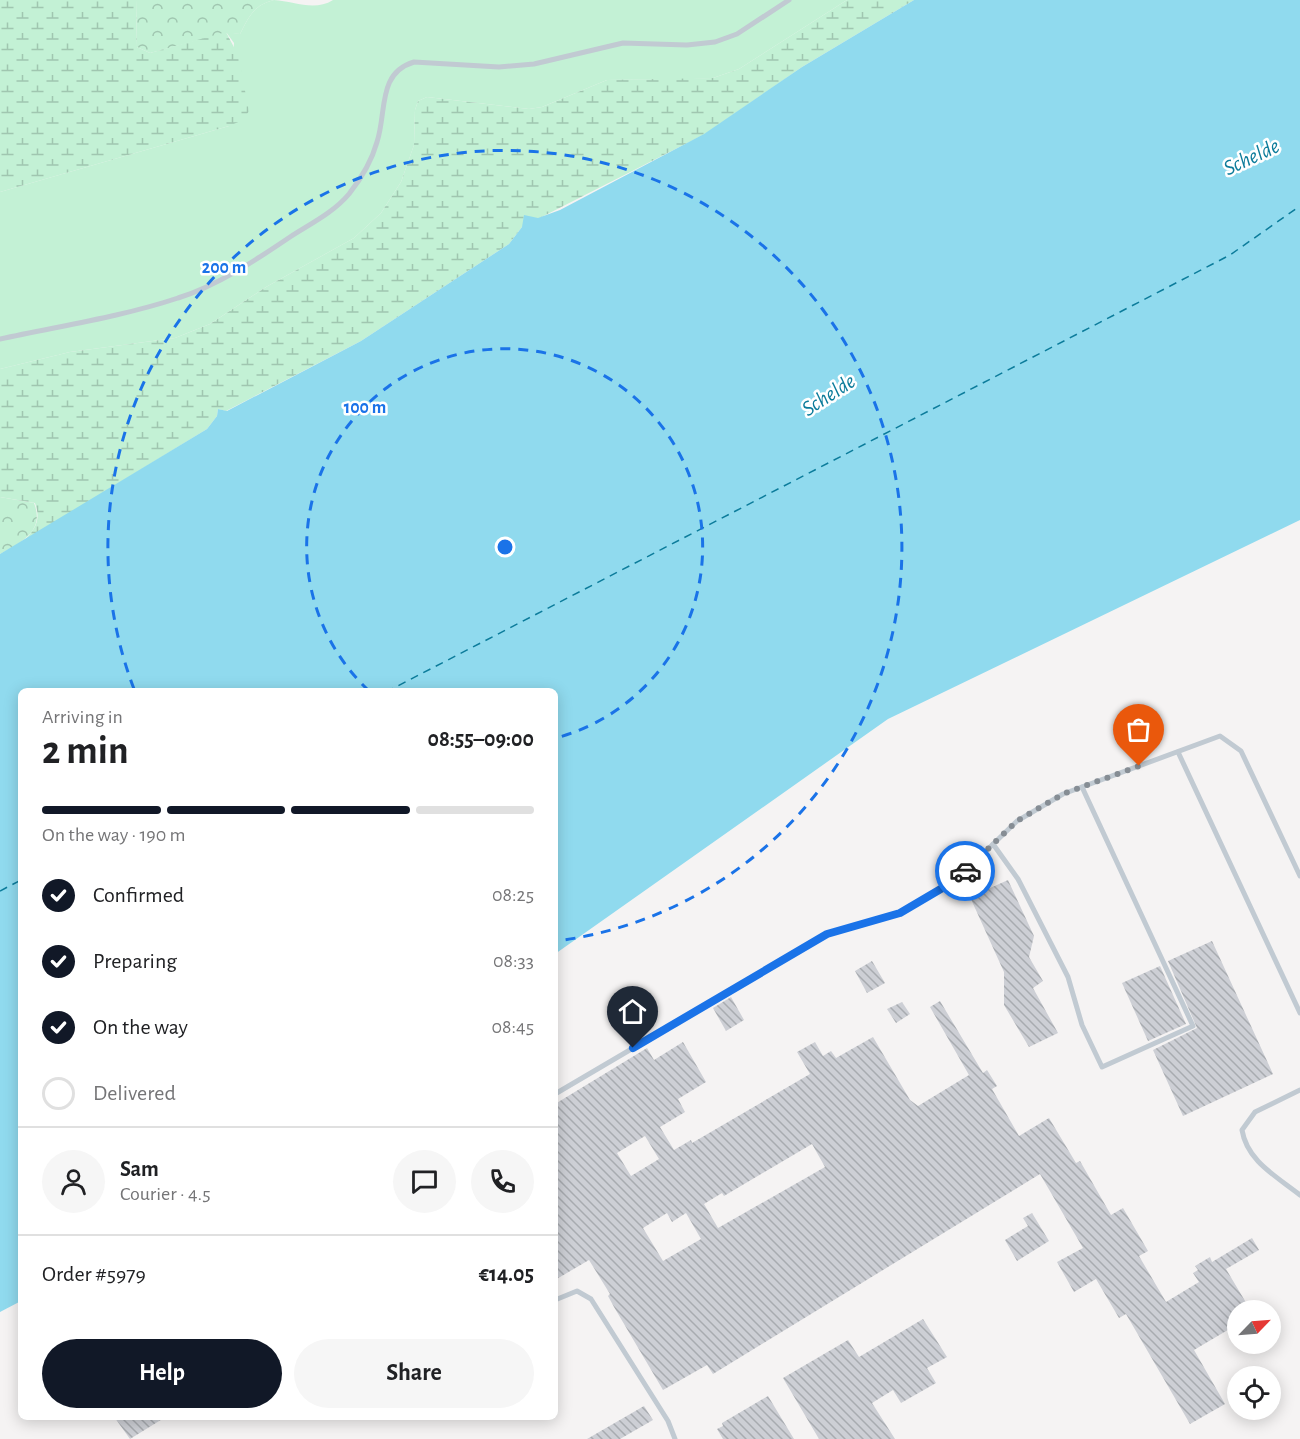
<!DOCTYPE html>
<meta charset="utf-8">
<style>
:root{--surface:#fff;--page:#f6f6f6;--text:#202124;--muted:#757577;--line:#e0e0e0;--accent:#111827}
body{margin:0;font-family:"Alegreya Sans",sans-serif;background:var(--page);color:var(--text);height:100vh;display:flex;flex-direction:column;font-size:22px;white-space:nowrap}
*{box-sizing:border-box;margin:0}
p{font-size:20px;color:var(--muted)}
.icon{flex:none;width:33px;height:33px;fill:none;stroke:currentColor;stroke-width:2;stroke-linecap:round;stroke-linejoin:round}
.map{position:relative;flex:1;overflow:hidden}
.sheet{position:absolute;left:18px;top:688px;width:540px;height:732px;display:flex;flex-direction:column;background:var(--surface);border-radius:9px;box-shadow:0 3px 15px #0003}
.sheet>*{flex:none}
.needle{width:39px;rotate:65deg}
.fabs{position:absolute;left:1227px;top:1300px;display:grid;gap:12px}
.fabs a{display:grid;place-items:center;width:54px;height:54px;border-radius:50%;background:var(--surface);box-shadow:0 3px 15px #0003;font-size:30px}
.pin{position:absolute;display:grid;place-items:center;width:51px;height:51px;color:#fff;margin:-62px -26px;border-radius:50% 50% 50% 0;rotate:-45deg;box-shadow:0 0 6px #0007}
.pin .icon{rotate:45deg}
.courier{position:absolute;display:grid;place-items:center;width:60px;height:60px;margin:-30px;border:4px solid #1a73e8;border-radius:50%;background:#fff;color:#222;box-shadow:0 2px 8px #0007}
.summary em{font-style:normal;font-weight:700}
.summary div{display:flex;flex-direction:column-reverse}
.summary{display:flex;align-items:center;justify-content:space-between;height:102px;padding:0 24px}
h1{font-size:39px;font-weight:700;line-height:45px}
.bar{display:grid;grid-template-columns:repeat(4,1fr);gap:9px 6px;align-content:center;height:72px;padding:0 24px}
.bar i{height:8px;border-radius:4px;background:var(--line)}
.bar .selected{background:var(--accent)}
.bar p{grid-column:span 4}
.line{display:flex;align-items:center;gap:15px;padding:0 24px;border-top:2px solid var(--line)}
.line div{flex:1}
.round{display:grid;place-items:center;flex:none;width:63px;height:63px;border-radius:32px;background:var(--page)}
ol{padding:0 24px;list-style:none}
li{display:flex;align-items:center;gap:18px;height:66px}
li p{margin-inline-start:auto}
li .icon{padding:6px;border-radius:50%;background:var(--accent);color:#fff;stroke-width:4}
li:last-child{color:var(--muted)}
li i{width:33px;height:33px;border:3px solid var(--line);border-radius:50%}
.cta{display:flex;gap:12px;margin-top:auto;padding:12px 24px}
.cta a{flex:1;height:69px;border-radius:36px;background:var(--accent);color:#fff;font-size:24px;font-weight:700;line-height:69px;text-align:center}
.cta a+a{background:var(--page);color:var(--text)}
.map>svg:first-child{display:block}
.green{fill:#c3f1d5}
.forest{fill:url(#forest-crowns)}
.wetland{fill:url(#wetland-marsh)}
.water{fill:#90daee}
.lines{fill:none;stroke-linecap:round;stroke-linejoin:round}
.ferry{stroke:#0c7c9b;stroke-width:1.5;stroke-dasharray:8 6;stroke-linecap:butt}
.building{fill:url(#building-back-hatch);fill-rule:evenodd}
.lane{stroke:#c1cad2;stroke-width:5}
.done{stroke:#868d94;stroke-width:6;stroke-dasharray:0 10.8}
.route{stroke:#1a73e8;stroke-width:8}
.ring{fill:none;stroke:#1a73e8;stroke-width:3;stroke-dasharray:10 8}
.labels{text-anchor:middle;stroke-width:5;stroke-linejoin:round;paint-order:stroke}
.water-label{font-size:22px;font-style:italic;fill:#0c7c9b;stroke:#fff}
.centre{fill:#1a73e8;stroke:#fff;stroke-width:3}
.ring-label{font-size:18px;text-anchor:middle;font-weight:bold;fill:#1a73e8;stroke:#fff;stroke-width:5;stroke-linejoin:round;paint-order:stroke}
</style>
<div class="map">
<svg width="1300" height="1439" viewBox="0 0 1300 1439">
<defs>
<pattern id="forest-crowns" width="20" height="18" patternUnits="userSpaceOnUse" patternTransform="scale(1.5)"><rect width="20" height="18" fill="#c3f1d5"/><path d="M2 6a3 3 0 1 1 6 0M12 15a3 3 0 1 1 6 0" fill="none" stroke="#a0c6b0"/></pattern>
<pattern id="wetland-marsh" width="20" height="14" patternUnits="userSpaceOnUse" patternTransform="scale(1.5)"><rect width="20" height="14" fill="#c3f1d5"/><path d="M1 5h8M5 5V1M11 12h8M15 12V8" fill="none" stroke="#a0c6b0"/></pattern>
<pattern id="building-back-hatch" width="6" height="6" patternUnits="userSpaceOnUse" patternTransform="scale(1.5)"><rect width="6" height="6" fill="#cdcfd5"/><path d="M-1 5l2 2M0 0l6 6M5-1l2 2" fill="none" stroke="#a8abb0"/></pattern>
</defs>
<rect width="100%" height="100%" fill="#f5f3f3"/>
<path class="green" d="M274 0C294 1 314 12 333 0H847L739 69 713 78 693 79 607 80 542 107 529 109 427 97 418 101 415 110 414 145 401 182 381 213 354 238 266 287 210 324 175 338 70 352 0 369V192L229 126 234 43 226 32 240 34C249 16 254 5 274 0Z"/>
<g class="forest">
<path d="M136 0H274C254 5 249 16 240 34L226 33 150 53 137 47Z"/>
<path d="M0 497 34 503C45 531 22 542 0 554Z"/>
</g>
<g class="wetland">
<polygon points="0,0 136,0 137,47 150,53 226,32 238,55 249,111 243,120 229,126 0,192"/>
<path d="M847 0H914L802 67 705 134 522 227 509 244 361 341 226 411 218 409 217 416 207 429 24 541C36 528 41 520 35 503L0 497V369L70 352 175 338 210 324 266 287 354 238 381 213 401 182 414 145 415 110 418 101 427 97 529 109 542 107 607 80 713 78 739 69Z"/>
</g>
<polygon class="water" points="914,0 1300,0 1300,520 888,719 555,954 555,692 21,692 21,1301 0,1312 0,554 207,429 217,416 218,409 227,411 361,341 509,244 522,227 524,215 538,218 560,210 704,134 802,67"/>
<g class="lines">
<g class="ferry">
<polyline points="386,692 1230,255 1300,206"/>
<polyline points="0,891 21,880"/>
</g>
</g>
<g class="building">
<polygon points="1008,880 1034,936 1029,957 1043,981 1033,988 1058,1033 1029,1047 1004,1005 1004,972 970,897"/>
<polygon points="1212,941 1273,1074 1183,1116 1153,1050 1197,1028 1168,961"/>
<polygon points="872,961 885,983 867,993 855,971"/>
<polygon points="1160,966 1186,1024 1148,1041 1122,983"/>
<polygon points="731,997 744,1020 726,1031 713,1008"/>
<path d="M940 1001 983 1073 987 1070 997 1086 992 1089 1019 1136 1049 1118 1076 1163 1080 1161 1111 1215 1123 1208 1148 1251 1139 1256 1166 1302 1199 1282 1193 1273 1198 1270 1195 1266 1210 1257 1212 1262 1252 1238 1259 1250 1226 1269 1251 1311H1238V1324L1194 1350 1225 1404 1190 1424 1126 1314 1119 1318 1096 1279 1074 1292 1057 1262 1083 1248 1040 1174 713 1374 707 1365 663 1390 614 1307 608 1296 610 1294 589 1260 555 1280V1104L647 1048 654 1060 683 1042 706 1082 678 1099 685 1112 660 1127 674 1150 691 1140 692 1143 810 1074 797 1052 815 1042 823 1056 831 1051 836 1058 873 1037 910 1100 918 1106 969 1075 930 1007ZM645 1136 659 1159 631 1176 617 1153ZM812 1144 825 1167 718 1228 704 1204 722 1193 724 1196ZM667 1213 672 1222 686 1213 701 1239 663 1261 643 1228Z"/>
<polygon points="902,1002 910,1014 896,1023 887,1009"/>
<polygon points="1032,1213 1049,1241 1017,1261 1005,1240 1028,1226 1023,1218"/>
<polygon points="923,1319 947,1357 927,1368 936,1383 901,1403 893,1390 872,1403 895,1439 819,1439 783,1378 848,1340 859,1357"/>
<polygon points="768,1396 794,1439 723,1439 717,1429 723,1426 722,1423"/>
<polygon points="644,1406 653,1420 620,1439 587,1439"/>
<polygon points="115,1418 164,1418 130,1439"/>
</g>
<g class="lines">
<g class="lane">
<path d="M0 339C59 326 121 317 178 298 217 286 256 260 290 237 310 224 333 213 349 194 360 180 372 160 377 142 387 112 377 73 414 62L499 67 534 64 623 43 687 45 715 42 737 34 789 0"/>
<polyline points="1178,752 1300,1013"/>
<polyline points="993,844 1018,879 1068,977 1082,1025 1102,1067 1193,1026 1082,787"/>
<path d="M1300 1090 1255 1112 1242 1130C1247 1161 1276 1176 1300 1195"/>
<polyline points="555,1094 827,934 900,913 956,880 1017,821 1063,794 1220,736 1241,751 1300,876"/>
<polyline points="555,1300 577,1291 591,1299 668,1421 675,1439"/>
</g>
</g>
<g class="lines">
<polyline class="done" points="965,871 1017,821 1063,794 1139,766"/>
<polyline class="route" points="633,1048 827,934 900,913 956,880 965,871"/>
</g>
<g class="ring">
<path d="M369 691A198 198 0 1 1 556 738"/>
<path d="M134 689A397 397 0 1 1 557 941"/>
</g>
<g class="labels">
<g class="water-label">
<text transform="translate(1251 156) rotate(-25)" y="8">Schelde</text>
<text transform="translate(828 394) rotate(-33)" y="8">Schelde</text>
</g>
</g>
<circle cx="505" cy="547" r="9" class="centre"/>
<g class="ring-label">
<text x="224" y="273">200 m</text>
<text x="365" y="413">100 m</text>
</g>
</svg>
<div class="fabs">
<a><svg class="needle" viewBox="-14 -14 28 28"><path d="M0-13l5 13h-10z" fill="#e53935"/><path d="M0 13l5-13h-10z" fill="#757577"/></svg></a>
<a><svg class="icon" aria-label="locate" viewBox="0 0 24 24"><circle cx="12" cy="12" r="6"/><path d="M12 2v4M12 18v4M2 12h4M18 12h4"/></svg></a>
</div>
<div class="pin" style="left:1139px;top:766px;background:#ea580c"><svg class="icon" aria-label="bag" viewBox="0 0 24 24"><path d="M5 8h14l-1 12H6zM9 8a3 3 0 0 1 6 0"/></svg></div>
<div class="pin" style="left:633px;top:1048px;background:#1f2937"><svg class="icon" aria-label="home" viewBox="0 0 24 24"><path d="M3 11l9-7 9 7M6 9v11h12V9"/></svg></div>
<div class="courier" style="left:965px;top:871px"><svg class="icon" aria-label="car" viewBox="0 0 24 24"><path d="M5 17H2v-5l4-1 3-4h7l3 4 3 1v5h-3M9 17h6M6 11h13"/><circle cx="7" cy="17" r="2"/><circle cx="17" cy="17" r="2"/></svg></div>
<section class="sheet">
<div class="summary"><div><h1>2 min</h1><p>Arriving in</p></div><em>08:55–09:00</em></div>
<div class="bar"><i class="selected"></i><i class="selected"></i><i class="selected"></i><i></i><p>On the way · 190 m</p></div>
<ol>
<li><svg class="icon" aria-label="check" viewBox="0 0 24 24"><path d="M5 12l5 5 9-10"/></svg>Confirmed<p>08:25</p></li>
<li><svg class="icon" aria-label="check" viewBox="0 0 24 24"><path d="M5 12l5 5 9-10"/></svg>Preparing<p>08:33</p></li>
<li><svg class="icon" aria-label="check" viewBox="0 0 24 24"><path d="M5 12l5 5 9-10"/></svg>On the way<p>08:45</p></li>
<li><i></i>Delivered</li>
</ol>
<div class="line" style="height:108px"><a class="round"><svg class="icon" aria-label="person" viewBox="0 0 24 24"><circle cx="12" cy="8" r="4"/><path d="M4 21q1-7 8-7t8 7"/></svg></a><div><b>Sam</b><p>Courier · 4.5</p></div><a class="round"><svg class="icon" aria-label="chat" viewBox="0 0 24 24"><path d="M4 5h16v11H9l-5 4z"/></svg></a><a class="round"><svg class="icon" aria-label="phone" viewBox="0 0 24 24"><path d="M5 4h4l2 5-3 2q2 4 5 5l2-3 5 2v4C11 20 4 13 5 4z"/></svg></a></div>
<div class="line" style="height:78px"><div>Order #5979</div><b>€14.05</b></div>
<div class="cta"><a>Help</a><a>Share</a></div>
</section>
</div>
